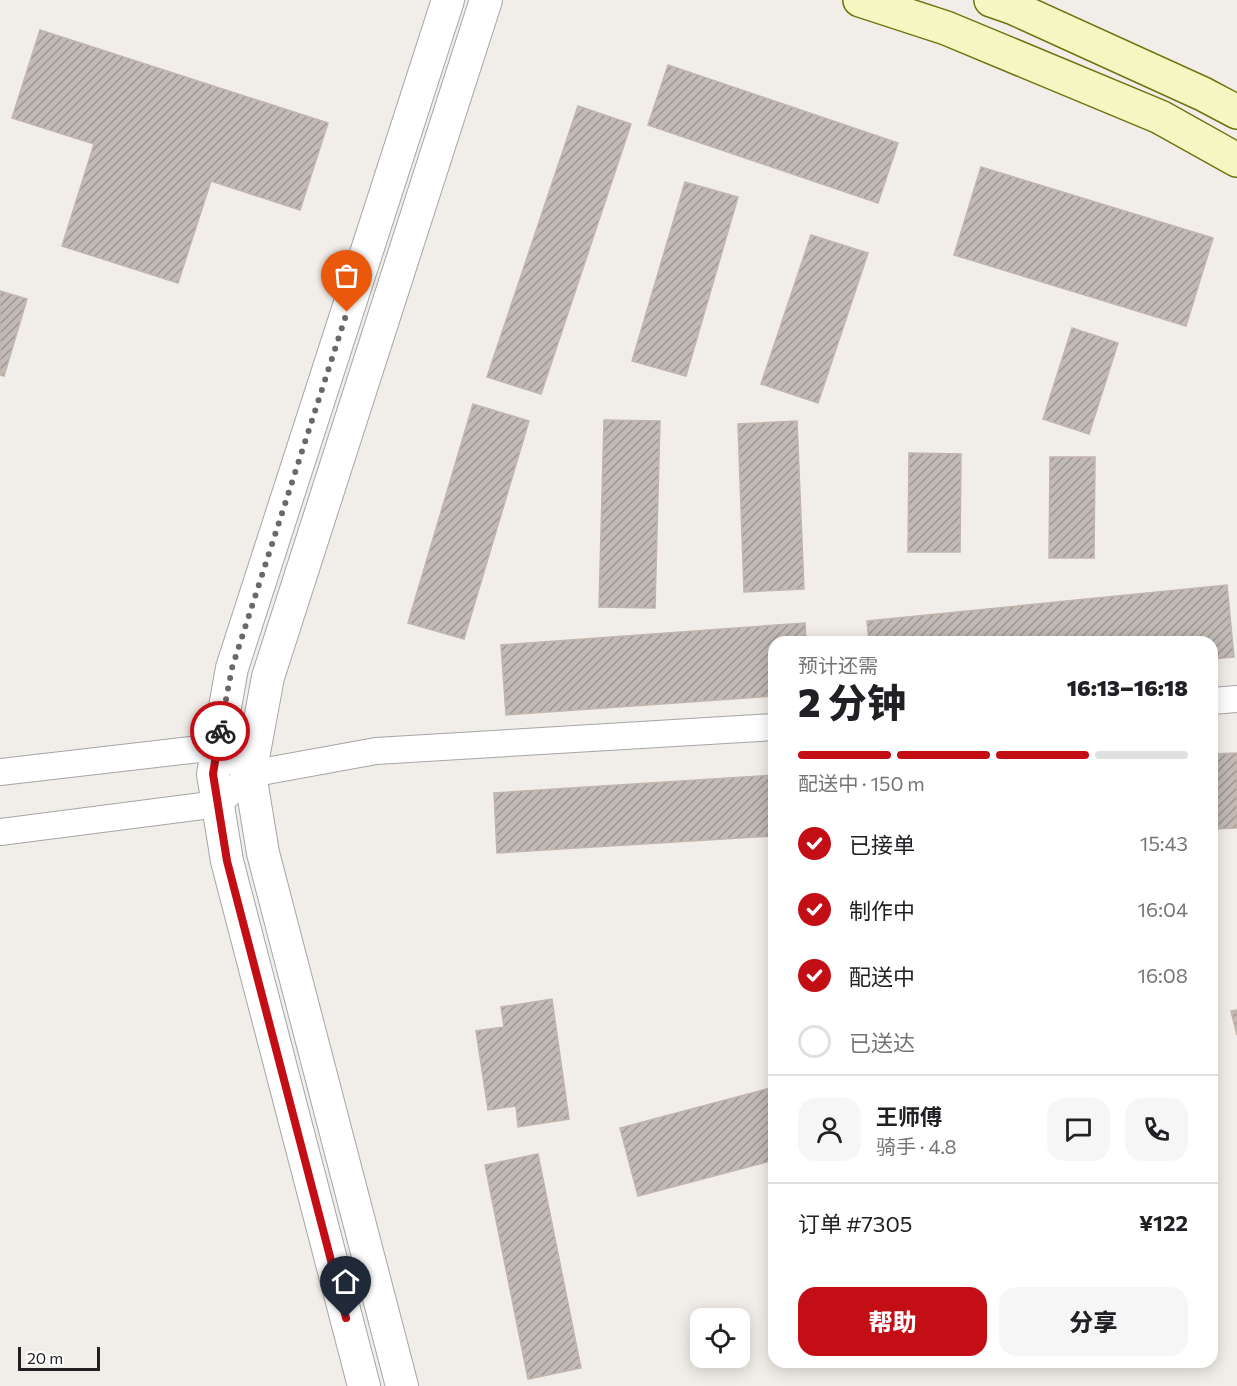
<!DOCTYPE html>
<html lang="zh">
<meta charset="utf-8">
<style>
:root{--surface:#fff;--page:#f6f6f6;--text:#202124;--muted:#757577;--line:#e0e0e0;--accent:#c40e15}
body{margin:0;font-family:Commissioner,"Noto Sans SC",sans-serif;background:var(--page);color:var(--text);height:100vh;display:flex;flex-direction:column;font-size:22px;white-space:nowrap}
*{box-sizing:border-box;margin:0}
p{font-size:20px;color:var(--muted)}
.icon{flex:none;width:33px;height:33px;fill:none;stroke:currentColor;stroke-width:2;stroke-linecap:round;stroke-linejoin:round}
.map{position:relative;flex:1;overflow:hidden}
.side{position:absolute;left:768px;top:636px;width:450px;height:732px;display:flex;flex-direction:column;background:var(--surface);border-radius:18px;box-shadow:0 3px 15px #0003}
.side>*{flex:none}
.tools{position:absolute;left:690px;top:1308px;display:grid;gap:12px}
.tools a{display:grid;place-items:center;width:60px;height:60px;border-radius:12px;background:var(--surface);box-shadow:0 3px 15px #0003;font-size:30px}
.scale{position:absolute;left:18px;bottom:15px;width:82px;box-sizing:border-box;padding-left:6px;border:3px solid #212121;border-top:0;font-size:16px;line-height:21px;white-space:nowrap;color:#212121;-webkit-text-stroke:4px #fff;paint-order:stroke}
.pin{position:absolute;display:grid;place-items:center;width:51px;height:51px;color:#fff;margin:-62px -26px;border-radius:50% 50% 50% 0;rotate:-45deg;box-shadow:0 0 6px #0007}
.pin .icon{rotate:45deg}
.courier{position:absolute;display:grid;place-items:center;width:60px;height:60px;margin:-30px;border:4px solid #c40e15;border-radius:50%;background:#fff;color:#222;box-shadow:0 2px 8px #0007}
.overview em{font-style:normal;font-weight:800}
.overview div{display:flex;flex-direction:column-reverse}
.overview{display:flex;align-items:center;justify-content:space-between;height:102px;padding:0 30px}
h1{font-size:39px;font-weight:800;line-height:45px}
.bar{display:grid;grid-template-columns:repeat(4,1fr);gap:9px 6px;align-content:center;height:72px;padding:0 30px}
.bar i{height:8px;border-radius:4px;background:var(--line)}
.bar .current{background:var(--accent)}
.bar p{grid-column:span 4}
.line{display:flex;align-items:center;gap:15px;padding:0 30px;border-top:2px solid var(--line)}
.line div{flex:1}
.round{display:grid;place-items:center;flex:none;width:63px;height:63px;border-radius:18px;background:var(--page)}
ol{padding:0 30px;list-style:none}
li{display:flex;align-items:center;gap:18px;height:66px}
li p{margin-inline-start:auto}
li .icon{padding:6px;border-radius:50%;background:var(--accent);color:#fff;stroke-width:4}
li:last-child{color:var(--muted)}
li i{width:33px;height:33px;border:3px solid var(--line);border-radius:50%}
.button{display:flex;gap:12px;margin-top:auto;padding:12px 30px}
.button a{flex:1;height:69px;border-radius:18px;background:var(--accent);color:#fff;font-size:24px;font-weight:800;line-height:69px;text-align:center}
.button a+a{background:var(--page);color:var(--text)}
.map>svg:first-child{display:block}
.building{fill:url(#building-hatch);stroke:#c2b5ac;stroke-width:1.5}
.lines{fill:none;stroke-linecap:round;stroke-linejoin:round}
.minor-casing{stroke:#a5a5a5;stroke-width:28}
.tertiary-casing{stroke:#a5a5a5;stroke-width:34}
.secondary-casing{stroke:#6c740d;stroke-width:36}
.minor{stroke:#fff;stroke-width:26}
.tertiary{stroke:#fff;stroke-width:32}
.secondary{stroke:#f5f6c2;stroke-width:33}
.done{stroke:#6a6967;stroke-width:6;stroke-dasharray:0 10.8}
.route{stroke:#c40e15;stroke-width:8}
</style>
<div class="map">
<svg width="1237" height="1386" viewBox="0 0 1237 1386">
<defs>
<pattern id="building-hatch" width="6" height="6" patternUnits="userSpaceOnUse" patternTransform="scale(1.5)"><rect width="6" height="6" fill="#c1bab5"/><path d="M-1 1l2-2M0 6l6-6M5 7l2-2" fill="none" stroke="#9c9793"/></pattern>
</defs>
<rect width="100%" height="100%" fill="#f1eee9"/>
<g class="building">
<polygon points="40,30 328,123 300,210 211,181 178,283 62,246 94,144 12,118"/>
<polygon points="668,65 898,143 878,203 648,125"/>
<polygon points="578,106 631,124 541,394 487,377"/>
<polygon points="981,167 1213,238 1186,326 954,255"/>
<polygon points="685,182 738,197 686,376 632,361"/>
<polygon points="811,235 868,253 818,403 761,384"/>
<polygon points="0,291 27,299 4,376 0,375"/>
<polygon points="1072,328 1118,343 1089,434 1043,419"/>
<polygon points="473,404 529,421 464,639 408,623"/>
<polygon points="604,420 660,421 655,608 599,607"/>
<polygon points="797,421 804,589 744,592 738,424"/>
<polygon points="909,453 961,454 960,552 908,552"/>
<polygon points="1050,457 1095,457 1094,558 1049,558"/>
<polygon points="1227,585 1234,657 1212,659 1212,642 869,642 867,621"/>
<polygon points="805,623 806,642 774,642 774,696 506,715 501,645"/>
<polygon points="1237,753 1237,828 1212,829 1212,754"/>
<polygon points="774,775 774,836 497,853 494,793"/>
<polygon points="552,999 569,1119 518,1127 516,1106 488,1110 476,1031 504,1027 501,1007"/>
<polygon points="1237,1010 1237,1035 1231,1011"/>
<polygon points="774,1087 774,1160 638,1196 620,1128"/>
<polygon points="538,1154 581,1368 528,1379 485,1165"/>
</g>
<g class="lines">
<g class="minor-casing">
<g id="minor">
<polyline points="1212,701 1237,699"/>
<polyline points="0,772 217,747 250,774"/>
<polyline points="0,832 218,804 250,774 376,751 774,727"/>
</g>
</g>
<g class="tertiary-casing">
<g id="tertiary">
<polyline points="364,1386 227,861 213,774 232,668 448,0"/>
<polyline points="402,1386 263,853 250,774 268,677 486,0"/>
</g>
</g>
<g class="secondary-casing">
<g id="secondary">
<polyline points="860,0 946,28 1160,117 1237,160"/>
<polyline points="991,0 1014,8 1203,94 1237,112"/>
</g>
</g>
<use href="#minor" class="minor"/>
<use href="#tertiary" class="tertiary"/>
<use href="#secondary" class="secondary"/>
</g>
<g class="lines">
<polyline class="done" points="220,731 232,668 347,312"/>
<polyline class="route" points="220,731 213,774 227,861 346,1318"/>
</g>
</svg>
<div class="tools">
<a><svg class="icon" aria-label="locate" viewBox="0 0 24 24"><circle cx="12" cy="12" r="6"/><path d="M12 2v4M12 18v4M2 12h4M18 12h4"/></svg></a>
</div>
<div class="scale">20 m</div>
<div class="pin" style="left:347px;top:312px;background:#ea580c"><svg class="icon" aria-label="bag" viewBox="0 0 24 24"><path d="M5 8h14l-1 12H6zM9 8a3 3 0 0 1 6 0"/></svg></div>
<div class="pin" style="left:346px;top:1318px;background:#1f2937"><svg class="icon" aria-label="home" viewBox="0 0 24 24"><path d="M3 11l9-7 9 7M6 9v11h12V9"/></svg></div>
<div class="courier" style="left:220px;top:731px"><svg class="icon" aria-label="bike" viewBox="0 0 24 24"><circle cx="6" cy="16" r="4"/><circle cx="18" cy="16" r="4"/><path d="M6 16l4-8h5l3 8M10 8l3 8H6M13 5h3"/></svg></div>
<section class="side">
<div class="overview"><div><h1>2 分钟</h1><p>预计还需</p></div><em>16:13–16:18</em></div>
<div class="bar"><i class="current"></i><i class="current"></i><i class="current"></i><i></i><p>配送中 · 150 m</p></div>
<ol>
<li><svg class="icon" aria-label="check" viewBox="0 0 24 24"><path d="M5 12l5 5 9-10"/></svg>已接单<p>15:43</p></li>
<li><svg class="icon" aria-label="check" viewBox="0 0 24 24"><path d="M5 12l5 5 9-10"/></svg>制作中<p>16:04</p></li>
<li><svg class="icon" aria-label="check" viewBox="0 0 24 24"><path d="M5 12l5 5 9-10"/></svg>配送中<p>16:08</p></li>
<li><i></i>已送达</li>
</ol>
<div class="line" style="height:108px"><a class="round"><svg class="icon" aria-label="person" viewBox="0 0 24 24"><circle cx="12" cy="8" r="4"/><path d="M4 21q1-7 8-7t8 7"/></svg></a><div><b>王师傅</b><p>骑手 · 4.8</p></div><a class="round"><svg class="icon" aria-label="chat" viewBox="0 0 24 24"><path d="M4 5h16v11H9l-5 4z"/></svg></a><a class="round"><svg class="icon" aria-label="phone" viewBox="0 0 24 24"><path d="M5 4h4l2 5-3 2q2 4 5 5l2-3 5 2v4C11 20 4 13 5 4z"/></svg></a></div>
<div class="line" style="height:78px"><div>订单 #7305</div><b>¥122</b></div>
<div class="button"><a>帮助</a><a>分享</a></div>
</section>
</div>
